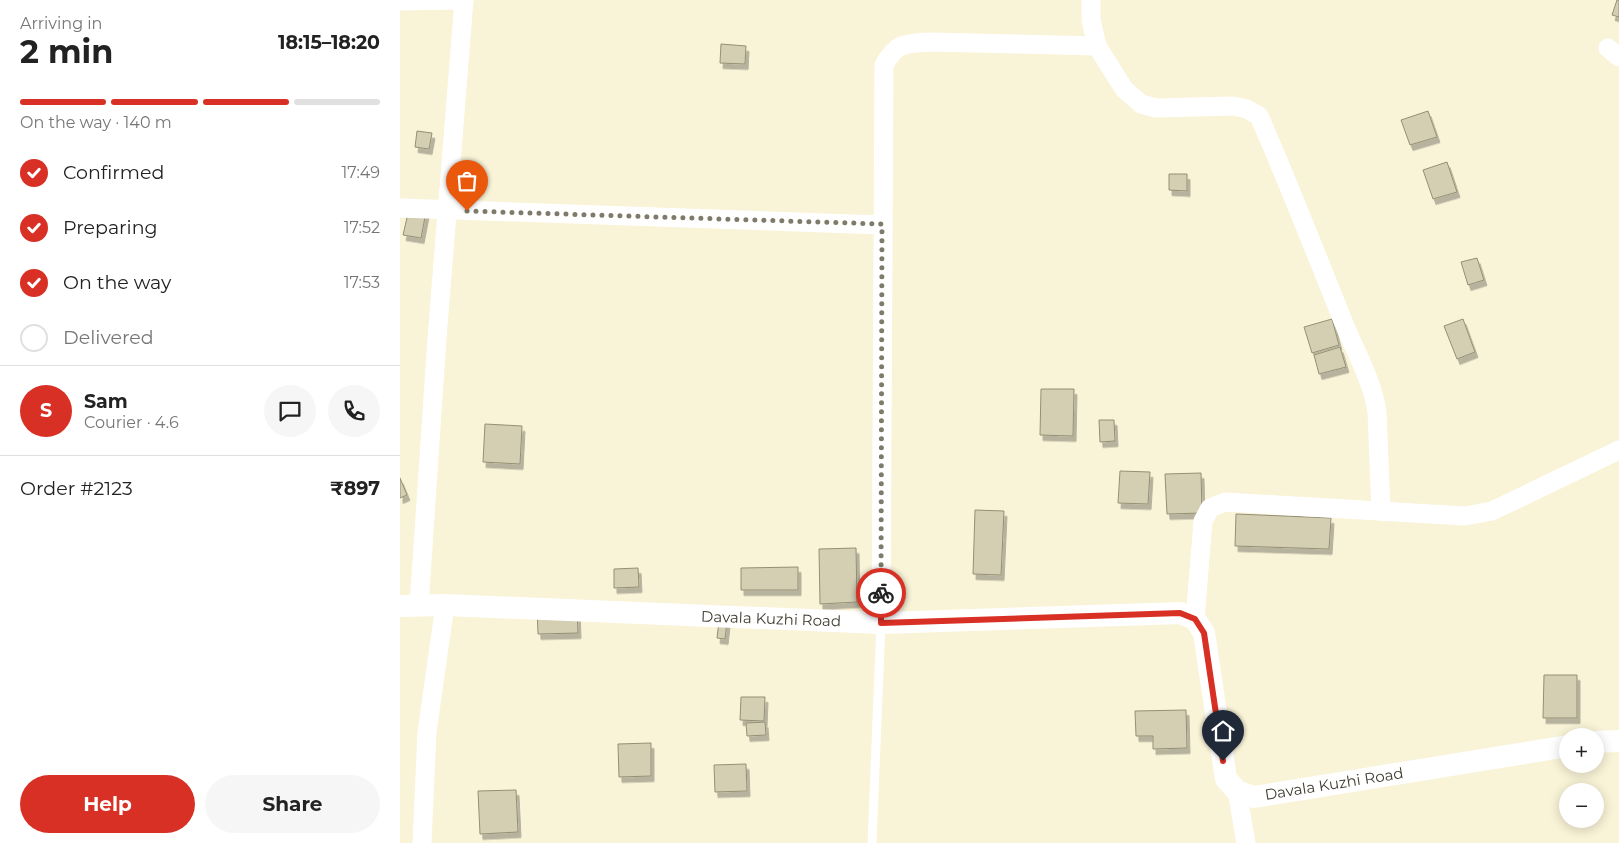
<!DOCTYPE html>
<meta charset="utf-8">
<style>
:root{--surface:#fff;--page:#f6f6f6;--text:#222;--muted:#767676;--line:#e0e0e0;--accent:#d93025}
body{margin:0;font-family:Montserrat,sans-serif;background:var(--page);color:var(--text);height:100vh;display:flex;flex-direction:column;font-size:19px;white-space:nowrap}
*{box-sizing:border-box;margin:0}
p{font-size:16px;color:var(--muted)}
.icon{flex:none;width:28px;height:28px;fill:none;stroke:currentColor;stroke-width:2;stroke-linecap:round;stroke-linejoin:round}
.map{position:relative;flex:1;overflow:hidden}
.sheet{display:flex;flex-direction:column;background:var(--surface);width:400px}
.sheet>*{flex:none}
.fabs{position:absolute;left:1159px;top:728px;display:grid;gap:10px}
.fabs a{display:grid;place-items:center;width:45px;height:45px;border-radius:50%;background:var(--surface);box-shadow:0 2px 12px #0003;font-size:25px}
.pin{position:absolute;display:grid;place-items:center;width:42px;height:42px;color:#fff;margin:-51px -21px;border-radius:50% 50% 50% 0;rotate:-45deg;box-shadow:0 0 5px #0007}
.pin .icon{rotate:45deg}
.courier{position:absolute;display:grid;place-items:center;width:50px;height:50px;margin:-25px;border:4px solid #d93025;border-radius:50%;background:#fff;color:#222;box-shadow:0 1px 6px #0007}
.headline em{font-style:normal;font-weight:700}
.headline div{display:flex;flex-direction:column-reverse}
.headline{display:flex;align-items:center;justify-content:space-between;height:85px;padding:0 20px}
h1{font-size:32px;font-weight:700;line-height:38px}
.bar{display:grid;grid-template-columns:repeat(4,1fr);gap:8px 5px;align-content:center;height:60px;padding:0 20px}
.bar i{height:6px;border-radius:4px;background:var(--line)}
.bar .selected{background:var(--accent)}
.bar p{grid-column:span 4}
.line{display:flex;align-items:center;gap:12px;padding:0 20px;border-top:1px solid var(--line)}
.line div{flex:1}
.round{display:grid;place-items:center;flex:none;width:52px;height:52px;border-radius:26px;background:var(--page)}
ol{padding:0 20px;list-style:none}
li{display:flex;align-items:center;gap:15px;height:55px}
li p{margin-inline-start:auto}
li .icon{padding:5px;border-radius:50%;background:var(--accent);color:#fff;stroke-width:4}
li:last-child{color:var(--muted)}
li i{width:28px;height:28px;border:2px solid var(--line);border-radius:50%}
.button{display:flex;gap:10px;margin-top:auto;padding:10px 20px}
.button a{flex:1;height:58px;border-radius:30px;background:var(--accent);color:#fff;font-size:20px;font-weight:700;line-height:58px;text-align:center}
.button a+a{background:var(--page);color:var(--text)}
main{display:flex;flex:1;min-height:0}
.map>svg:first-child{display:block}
.building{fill:#d4ceb3;stroke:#948f75;filter:url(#shadow)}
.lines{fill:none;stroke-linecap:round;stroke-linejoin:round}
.service{stroke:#fff;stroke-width:9}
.minor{stroke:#fff;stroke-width:19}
.tertiary{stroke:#fff;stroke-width:22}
.done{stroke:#7f7b6a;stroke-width:5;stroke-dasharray:0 9}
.route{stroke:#d93025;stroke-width:6}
.labels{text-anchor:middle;stroke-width:4;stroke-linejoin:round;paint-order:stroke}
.street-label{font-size:15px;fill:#3e3b30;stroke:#fff}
</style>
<main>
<section class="sheet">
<div class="headline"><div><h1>2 min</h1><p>Arriving in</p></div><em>18:15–18:20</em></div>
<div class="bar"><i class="selected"></i><i class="selected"></i><i class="selected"></i><i></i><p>On the way · 140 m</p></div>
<ol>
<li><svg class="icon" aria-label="check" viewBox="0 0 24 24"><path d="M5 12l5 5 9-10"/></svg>Confirmed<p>17:49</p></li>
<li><svg class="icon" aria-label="check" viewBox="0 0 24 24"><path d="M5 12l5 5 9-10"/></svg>Preparing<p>17:52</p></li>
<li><svg class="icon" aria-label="check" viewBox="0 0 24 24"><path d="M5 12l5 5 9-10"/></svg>On the way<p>17:53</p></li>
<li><i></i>Delivered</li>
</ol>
<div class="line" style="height:90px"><b class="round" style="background:var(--accent);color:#fff">S</b><div><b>Sam</b><p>Courier · 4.6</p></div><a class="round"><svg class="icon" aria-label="chat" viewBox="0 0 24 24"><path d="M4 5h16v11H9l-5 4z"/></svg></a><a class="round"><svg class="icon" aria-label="phone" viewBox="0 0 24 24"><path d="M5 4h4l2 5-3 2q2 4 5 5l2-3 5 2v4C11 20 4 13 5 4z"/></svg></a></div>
<div class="line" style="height:65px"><div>Order #2123</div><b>₹897</b></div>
<div class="button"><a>Help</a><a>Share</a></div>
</section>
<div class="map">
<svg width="1219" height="843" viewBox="0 0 1219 843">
<defs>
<filter id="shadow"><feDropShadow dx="3" dy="5.5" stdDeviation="0" flood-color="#0004"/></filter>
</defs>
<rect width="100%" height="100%" fill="#f9f3d7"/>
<g class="building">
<polygon points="1217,0 1219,0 1219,17 1212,15"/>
<polygon points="321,44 346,46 345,64 320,63"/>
<polygon points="1028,111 1037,137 1010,145 1001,120"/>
<polygon points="17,131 32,133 29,149 15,147"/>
<polygon points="1047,162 1057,192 1033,199 1023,170"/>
<polygon points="769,174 787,174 787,191 769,190"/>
<polygon points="9,209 26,212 21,238 3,235"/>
<polygon points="1077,258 1084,280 1068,285 1061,262"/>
<polygon points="932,319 939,345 912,353 904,327"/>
<polygon points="1063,319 1075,352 1057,359 1044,326"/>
<polygon points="940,347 946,367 919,374 914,355"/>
<polygon points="641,389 674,389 673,436 640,435"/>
<polygon points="699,420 714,420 715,441 700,442"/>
<polygon points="85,424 122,426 120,464 83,462"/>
<polygon points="720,471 750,472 748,504 718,503"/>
<polygon points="801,473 802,513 767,514 765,474"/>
<polygon points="0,478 7,495 0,498"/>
<polygon points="575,510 604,511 601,575 573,574"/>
<polygon points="836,514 931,518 929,549 835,546"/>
<polygon points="456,548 457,602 420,604 419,549"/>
<polygon points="398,567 398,590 341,590 341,568"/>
<polygon points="238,568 239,587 214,588 214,569"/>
<polygon points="177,607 178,633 138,634 137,608"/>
<polygon points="319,621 327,622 325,639 317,638"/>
<polygon points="1144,675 1177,675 1177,718 1143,718"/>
<polygon points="341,697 365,697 364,721 340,720"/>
<polygon points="786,710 787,748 753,749 753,736 736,736 735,711"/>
<polygon points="365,722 366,735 347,736 346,723"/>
<polygon points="251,743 251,776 219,777 218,744"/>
<polygon points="346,764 347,791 315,792 314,765"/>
<polygon points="116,790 118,832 80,834 78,791"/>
</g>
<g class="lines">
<polyline class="service" points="472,843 481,623"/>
<g class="minor">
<path d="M691 0V20L697 46 724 89 741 104 756 108 833 106 847 109 859 116C888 182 914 249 941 316 953 348 972 378 977 412L981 511"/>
<polyline points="0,1 64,0"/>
<polyline points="1208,48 1219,57"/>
<polyline points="0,208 482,225"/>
<polyline points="19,606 37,338 64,0"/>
<polyline points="795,619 803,521 810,508 825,502 1065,516 1092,511 1219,450"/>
<path d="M481 623 484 65C497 42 505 44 529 42L697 46"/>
<polyline points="837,791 846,843"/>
<polyline points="22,843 27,732 45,605"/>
</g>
<g class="tertiary">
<polyline points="0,606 45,605 481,623 780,613 795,619 804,633 826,779 837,791 854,797 1168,746"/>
<polyline points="1195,742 1219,741"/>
</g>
</g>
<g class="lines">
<polyline class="done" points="67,211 482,224 481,593"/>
<polyline class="route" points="481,593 481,623 780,613 795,619 804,633 823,761"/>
</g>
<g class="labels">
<g class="street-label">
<text transform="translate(371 619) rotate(2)" y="5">Davala Kuzhi Road</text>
<text transform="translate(934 784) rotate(-9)" y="5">Davala Kuzhi Road</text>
</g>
</g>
</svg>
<div class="fabs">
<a>+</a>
<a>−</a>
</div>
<div class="pin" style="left:67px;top:211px;background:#ea580c"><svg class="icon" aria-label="bag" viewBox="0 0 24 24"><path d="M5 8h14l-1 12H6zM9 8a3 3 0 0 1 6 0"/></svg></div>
<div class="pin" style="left:823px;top:761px;background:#1f2937"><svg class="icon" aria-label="home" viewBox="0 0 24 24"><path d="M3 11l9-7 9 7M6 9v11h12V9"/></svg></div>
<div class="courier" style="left:481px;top:593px"><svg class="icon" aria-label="bike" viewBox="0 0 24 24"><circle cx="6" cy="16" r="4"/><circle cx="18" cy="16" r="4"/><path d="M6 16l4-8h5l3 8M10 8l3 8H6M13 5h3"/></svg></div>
</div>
</main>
